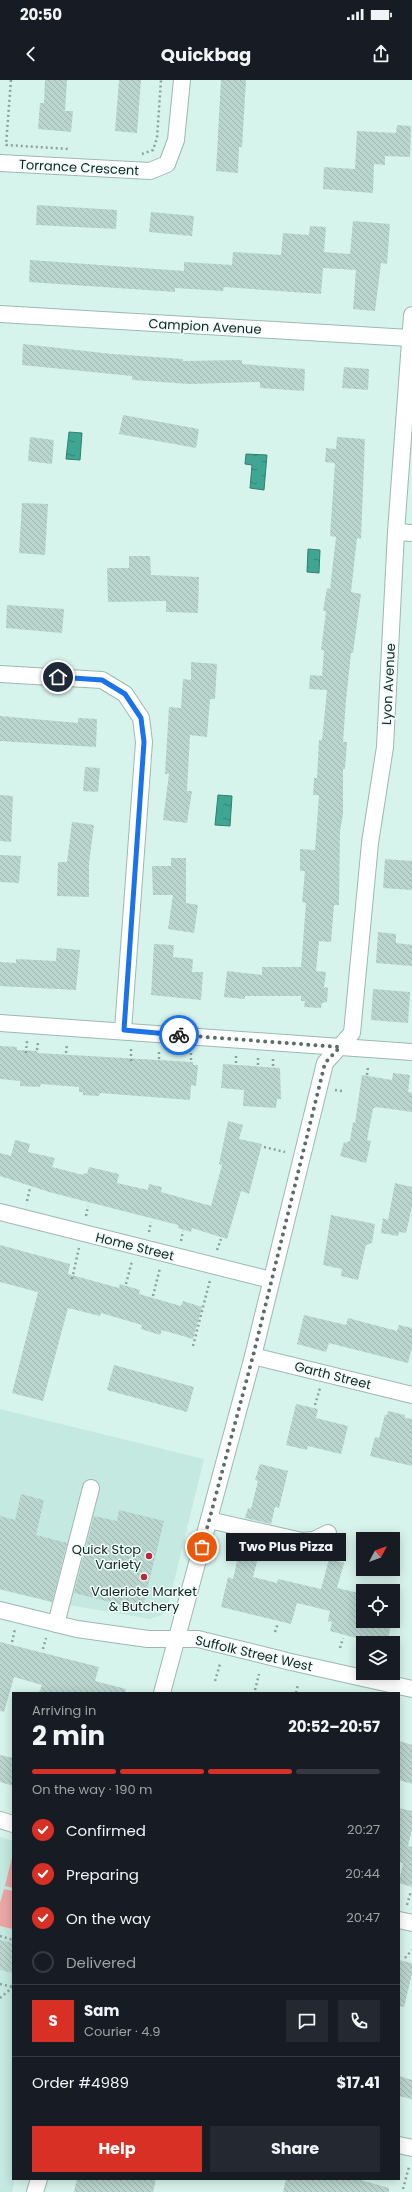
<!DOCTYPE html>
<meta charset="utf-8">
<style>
:root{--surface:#171b24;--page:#242831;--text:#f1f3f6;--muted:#9ea1a6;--line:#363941;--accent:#d93025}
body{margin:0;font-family:Poppins,sans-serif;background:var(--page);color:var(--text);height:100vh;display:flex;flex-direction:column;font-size:15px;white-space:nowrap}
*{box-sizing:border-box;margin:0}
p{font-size:13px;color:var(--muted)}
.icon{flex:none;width:22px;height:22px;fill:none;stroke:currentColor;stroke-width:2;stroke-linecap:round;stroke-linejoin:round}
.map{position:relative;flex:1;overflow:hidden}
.details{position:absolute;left:12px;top:1612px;width:388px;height:488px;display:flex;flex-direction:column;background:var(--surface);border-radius:0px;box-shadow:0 2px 10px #0003}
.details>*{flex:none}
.needle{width:26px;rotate:49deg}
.controls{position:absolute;left:356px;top:1452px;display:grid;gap:8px}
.controls a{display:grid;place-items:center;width:44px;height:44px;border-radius:0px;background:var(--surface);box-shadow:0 2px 10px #0003;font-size:20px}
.pin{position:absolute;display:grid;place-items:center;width:34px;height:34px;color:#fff;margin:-17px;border:2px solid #fff;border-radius:50%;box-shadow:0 1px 4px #0007}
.courier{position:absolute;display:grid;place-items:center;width:40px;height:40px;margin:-20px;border:3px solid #1a73e8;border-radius:50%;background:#fff;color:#222;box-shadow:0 1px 5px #0007}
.bubble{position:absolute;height:28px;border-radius:0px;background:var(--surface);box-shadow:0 2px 10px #0003;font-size:13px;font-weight:700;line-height:28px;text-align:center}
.head em{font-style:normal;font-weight:700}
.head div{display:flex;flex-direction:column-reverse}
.head{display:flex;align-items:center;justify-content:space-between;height:68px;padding:0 20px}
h1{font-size:26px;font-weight:700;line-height:30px}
.bar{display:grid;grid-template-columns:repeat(4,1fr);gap:6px 4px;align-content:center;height:48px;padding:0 20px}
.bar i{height:5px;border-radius:3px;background:var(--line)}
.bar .current{background:var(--accent)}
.bar p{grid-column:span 4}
.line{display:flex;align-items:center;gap:10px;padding:0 20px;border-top:1px solid var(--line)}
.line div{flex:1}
.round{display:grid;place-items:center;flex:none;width:42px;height:42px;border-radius:0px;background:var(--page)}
ol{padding:0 20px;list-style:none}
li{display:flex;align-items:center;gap:12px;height:44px}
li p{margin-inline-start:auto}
li .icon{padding:4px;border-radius:50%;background:var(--accent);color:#fff;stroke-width:4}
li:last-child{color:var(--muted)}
li i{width:22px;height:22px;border:2px solid var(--line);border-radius:50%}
.cta{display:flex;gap:8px;margin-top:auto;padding:8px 20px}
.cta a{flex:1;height:46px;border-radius:0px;background:var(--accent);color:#fff;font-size:16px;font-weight:700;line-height:46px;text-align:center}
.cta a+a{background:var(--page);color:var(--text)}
.status{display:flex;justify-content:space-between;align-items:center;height:28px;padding:0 20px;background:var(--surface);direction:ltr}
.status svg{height:11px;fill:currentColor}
header{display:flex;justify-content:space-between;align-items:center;height:52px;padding:0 20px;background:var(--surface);font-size:18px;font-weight:700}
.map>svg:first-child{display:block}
.built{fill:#c4e9e0}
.pitch{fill:#eba5a5}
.water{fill:url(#water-ripples);stroke:#337f70}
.building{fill:url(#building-back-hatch)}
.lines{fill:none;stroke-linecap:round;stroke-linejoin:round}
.minor-casing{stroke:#9db8b1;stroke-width:18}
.path{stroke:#8ca19c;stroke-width:2.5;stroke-dasharray:2 3;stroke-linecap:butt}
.minor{stroke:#fff;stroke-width:16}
.done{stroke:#5c6c68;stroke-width:4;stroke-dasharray:0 7.2}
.route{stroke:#1a73e8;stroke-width:5}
.poi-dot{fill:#b9283d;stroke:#edfefa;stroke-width:1.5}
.labels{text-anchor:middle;stroke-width:3;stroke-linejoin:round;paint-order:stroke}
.street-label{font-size:13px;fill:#192321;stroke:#edfefa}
.poi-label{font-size:13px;fill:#192321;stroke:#edfefa;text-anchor:end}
</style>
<div class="status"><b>20:50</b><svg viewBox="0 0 49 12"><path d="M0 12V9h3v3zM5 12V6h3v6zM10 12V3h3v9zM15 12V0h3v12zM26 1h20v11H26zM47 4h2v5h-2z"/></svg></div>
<header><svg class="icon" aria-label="back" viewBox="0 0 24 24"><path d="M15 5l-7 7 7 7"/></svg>Quickbag<svg class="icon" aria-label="share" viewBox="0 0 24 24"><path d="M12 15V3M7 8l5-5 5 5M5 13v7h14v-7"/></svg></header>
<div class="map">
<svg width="412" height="2112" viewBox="0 0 412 2112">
<defs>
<pattern id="water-ripples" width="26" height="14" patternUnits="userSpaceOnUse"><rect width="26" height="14" fill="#3ea692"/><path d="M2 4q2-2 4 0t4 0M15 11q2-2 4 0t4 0" fill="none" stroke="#338777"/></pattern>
<pattern id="building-back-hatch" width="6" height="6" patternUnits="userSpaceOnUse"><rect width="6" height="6" fill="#b9d5ce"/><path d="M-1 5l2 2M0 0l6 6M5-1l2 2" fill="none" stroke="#9eb7b1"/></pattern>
</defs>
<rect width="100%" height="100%" fill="#d7f4ec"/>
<g class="built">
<polygon points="0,1329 204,1379 168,1526 162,1535 150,1539 57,1523 0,1510"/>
<polygon points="0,1757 13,1761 13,2099 15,2099 12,2112 0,2112"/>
</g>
<g class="pitch">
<polygon points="13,1773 13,1808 5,1806"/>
<polygon points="4,1809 13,1811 13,1849 0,1846 0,1823"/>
</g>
<g class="water">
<polygon points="69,352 82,353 80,380 66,379"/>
<polygon points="246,374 267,375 264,410 250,408 252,385 245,384"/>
<polygon points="308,469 320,470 319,493 307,492"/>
<polygon points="218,715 232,716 230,746 215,745"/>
</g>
<g class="building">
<polygon points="45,0 67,0 65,31 73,31 71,52 38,49 40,23 44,23"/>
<polygon points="119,0 141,0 137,53 115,51"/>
<polygon points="221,0 246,0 242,67 239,67 238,93 216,91"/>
<polygon points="397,45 411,46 410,77 385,76 385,85 374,84 373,113 323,109 324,87 355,89 357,51 396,53"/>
<polygon points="37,125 117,130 116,149 36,145"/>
<polygon points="151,132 194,136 192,156 149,152"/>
<polygon points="353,141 390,144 387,184 381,183 375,231 353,229 356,190 323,188 321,214 224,207 223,211 175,208 175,212 29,202 30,180 184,191 184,182 232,185 233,172 281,175 283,153 309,155 310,146 326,147 324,172 350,174"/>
<polygon points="23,264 112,274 183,279 183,281 242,280 242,284 305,289 304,311 260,308 260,302 190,304 132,300 132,296 22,285"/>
<polygon points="344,287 369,289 368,310 342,308"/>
<polygon points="123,335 199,349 196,368 119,354"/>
<polygon points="30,357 54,360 52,384 28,381"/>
<polygon points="337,357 365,359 361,459 357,458 351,512 361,514 353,573 351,573 346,620 343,662 347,662 345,689 343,689 343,734 340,751 339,825 334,825 331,862 319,861 316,891 326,892 324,907 328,908 327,922 322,923 321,928 304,927 305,921 301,921 301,916 245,916 245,919 224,917 227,891 262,895 262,887 301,887 306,823 302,822 305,791 300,791 300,769 315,770 319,715 313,715 314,698 317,698 319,660 322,660 327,610 309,609 310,595 322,596 324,570 321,570 326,531 323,531 327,508 330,509 336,457 330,456 335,383 325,382 326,368 336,369"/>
<polygon points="22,423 48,424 45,475 19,473"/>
<polygon points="129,476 150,476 151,495 199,497 198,533 166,532 166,521 108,522 107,488 129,488"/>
<polygon points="7,525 64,529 62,553 6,548"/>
<polygon points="191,582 217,584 215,619 210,619 207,657 190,655 187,711 192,711 187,743 163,740 169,694 165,694 169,627 181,628 183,599 191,600"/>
<polygon points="0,636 78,643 78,638 97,639 96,667 0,661"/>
<polygon points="85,687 100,688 98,712 83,711"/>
<polygon points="0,715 13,716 11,762 0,761"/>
<polygon points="72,742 94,745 89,783 89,817 57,816 58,782 67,782"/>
<polygon points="0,775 21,776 19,803 0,802"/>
<polygon points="171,778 186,778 186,823 198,825 194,853 168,849 173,815 153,815 152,786 171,786"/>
<polygon points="385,779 412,781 412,810 383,808"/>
<polygon points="378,852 396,854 396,863 412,865 412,886 376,883"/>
<polygon points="154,864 174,865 173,877 193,879 192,892 203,892 201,920 151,915"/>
<polygon points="57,868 80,870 76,910 0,906 0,882 16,883 16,879 56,881"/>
<polygon points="373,909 410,912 408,943 371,940"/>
<polygon points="0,966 17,967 17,970 38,971 37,973 193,982 193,985 198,985 196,1006 191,1005 190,1020 100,1013 99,1016 83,1015 83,1012 79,1012 79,1007 41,1004 40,1007 20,1006 20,1001 0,999"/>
<polygon points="223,984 280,988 281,1019 277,1019 276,1028 243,1026 244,1010 221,1008"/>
<polygon points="393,993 410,995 408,1012 412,1013 412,1032 376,1027 373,1029 367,1060 371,1061 366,1083 340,1076 344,1062 347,1063 348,1061 350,1061 353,1042 355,1043 362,995 392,1000"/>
<polygon points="228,1041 243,1045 239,1059 262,1064 249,1114 241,1111 227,1159 192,1148 191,1152 178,1148 178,1145 49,1112 0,1096 0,1073 11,1076 15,1060 30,1064 28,1072 55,1078 52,1087 83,1095 84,1093 87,1094 89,1087 119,1094 117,1103 148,1110 149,1104 162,1107 161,1112 211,1126 222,1085 219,1084"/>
<polygon points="395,1103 412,1107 412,1127 406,1153 399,1152 398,1156 381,1153 383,1138 388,1140"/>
<polygon points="331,1135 375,1144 372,1163 366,1165 358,1200 341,1196 342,1189 323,1185"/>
<polygon points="0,1165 70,1184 68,1194 119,1208 120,1204 140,1210 139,1214 181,1226 183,1221 202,1227 193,1259 162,1250 160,1255 141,1249 142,1245 101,1233 100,1236 68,1228 43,1321 12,1313 38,1212 0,1202"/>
<polygon points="304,1235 346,1245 348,1238 397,1251 399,1245 412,1248 412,1267 408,1283 329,1263 326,1272 297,1264"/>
<polygon points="114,1285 194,1307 187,1332 107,1310"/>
<polygon points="296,1324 318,1329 316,1338 348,1346 341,1374 308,1366 307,1370 286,1365"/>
<polygon points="388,1331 405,1335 405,1338 412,1339 412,1386 370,1376 375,1357 379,1358 385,1335 387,1335"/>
<polygon points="260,1384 288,1391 279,1428 275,1427 271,1444 245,1438 248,1428 251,1429 258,1401 255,1400"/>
<polygon points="21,1414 44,1420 36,1455 67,1463 52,1522 0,1509 0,1436 15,1440"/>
<polygon points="119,1430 164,1441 142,1530 74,1513 94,1436 117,1441"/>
<polygon points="241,1457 256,1460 251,1476 258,1478 253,1497 277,1503 278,1499 321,1509 329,1479 344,1483 337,1508 363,1514 363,1541 392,1541 387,1563 375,1563 330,1551 332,1542 328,1541 330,1531 297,1523 291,1544 221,1527 228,1497 233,1499 241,1464 239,1463"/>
<polygon points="0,1562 99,1587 95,1601 126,1609 125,1613 39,1613 42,1605 14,1597 4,1632 0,1631"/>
<polygon points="399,1661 412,1665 412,1704 399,1700"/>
<polygon points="0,1675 13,1678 13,1706 0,1702"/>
<polygon points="399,1728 412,1731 412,1750 408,1766 412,1767 412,1807 399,1803 403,1783 399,1782"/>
<polygon points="0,1860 13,1863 13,1893 0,1890"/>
<polygon points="399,1880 412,1883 412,1894 404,1927 399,1926"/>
<polygon points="399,1996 412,2000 412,2019 399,2016"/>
<polygon points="77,2099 156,2099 153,2112 74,2112"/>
<polygon points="286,2099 357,2099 389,2108 389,2112 283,2112"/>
</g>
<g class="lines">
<g class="minor-casing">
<g id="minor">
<polyline points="0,83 150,91 167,84 176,60 182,0"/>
<polyline points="0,234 410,258"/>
<polyline points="396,452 412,453"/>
<polyline points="0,594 102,600 125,614 141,638 144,662 123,950"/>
<polyline points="0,943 412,972"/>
<polyline points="0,1132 271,1200"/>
<polyline points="253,1276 412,1315"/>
<polyline points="209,1440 302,1461 314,1460 328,1453"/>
<polyline points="0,1530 77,1549 148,1559 198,1559 291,1582 412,1609"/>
<polyline points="56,1544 91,1408"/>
<polyline points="162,1613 253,1276 325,983 352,953 370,763 385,667 396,452 412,235"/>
<polyline points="0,1740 13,1744"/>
<polyline points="399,1840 412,1843"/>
<polyline points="399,2065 412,2068"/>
<polyline points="35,2112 39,2099"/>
</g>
</g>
<g class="path">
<polyline points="11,0 6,65 69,69"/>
<polyline points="142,74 153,70 157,58 161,0"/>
<polyline points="37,970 38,962"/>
<polyline points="26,973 27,961"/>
<polyline points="66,973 67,964"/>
<polyline points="159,979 159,969"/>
<polyline points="191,980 191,972"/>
<polyline points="131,981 131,968"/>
<polyline points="236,983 236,976"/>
<polyline points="258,985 258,977"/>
<polyline points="273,986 273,977"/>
<polyline points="367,995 368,987"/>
<polyline points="335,1010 342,1011"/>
<polyline points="264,1067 285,1072"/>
<polyline points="27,1121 30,1108"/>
<polyline points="86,1136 88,1126"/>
<polyline points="149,1152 151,1142"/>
<polyline points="181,1161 183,1151"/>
<polyline points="217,1170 221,1159"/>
<polyline points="72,1199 79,1168"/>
<polyline points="126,1204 132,1181"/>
<polyline points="153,1216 160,1188"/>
<polyline points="193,1266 210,1200"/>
<polyline points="315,1325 320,1308"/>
<polyline points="275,1552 278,1543"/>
<polyline points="12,1562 15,1549"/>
<polyline points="340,1568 343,1558"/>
<polyline points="43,1569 46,1558"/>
<polyline points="215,1601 220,1584"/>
<polyline points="255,1610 259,1594"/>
<polyline points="296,1613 298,1604"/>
<polyline points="407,1825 411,1811"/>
<polyline points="0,1856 13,1860"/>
<polyline points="405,1878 412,1870"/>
<polyline points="0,1904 13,1907"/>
<polyline points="0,1918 13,1907"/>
<polyline points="403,2109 409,2087"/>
</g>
<use href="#minor" class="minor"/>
</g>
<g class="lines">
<polyline class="done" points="179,955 340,967 325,983 253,1276 202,1467"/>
<polyline class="route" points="58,597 102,600 125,614 141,638 144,662 124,950 179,955"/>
</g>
<g class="poi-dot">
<circle cx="149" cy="1476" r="4"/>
<circle cx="144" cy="1497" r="4"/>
</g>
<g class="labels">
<g class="street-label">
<text transform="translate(79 87) rotate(3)" y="5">Torrance Crescent</text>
<text transform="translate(205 246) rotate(3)" y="5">Campion Avenue</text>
<text transform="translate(388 604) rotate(-87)" y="5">Lyon Avenue</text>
<text transform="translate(135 1166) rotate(14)" y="5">Home Street</text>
<text transform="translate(333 1295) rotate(14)" y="5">Garth Street</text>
<text transform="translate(254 1573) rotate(13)" y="5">Suffolk Street West</text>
</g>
<g class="poi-label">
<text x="141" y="1474">Quick Stop<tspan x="141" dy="15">Variety</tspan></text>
<text x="144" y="1516" text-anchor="middle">Valeriote Market<tspan x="144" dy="15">&amp; Butchery</tspan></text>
</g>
</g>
</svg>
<div class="controls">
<a><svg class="needle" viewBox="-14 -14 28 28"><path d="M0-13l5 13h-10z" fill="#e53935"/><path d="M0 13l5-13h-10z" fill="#9ea1a6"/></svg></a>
<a><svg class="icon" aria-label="locate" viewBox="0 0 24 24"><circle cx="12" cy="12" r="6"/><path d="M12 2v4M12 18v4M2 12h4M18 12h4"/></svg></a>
<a><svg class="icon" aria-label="layers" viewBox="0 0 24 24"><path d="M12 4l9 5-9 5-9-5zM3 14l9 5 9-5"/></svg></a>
</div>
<div class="pin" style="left:202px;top:1467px;background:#ea580c"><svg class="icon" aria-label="bag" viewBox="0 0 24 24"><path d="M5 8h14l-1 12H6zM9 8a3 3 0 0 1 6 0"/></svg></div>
<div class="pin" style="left:58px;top:597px;background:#1f2937"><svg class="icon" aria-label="home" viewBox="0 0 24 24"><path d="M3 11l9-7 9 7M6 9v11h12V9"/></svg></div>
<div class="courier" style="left:179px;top:955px"><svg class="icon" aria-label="bike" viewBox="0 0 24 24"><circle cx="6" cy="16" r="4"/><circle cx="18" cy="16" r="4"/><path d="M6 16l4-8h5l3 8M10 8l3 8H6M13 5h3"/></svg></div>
<div class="bubble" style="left:226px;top:1453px;width:120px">Two Plus Pizza</div>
<section class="details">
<div class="head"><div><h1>2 min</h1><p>Arriving in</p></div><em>20:52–20:57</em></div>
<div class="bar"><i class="current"></i><i class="current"></i><i class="current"></i><i></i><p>On the way · 190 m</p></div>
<ol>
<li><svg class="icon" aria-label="check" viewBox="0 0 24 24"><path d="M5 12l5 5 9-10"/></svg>Confirmed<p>20:27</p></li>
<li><svg class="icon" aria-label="check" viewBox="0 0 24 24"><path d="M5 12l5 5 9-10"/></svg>Preparing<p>20:44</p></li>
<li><svg class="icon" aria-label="check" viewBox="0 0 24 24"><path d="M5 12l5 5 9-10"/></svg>On the way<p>20:47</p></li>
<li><i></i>Delivered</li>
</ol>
<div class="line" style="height:72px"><b class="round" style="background:var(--accent);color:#fff">S</b><div><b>Sam</b><p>Courier · 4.9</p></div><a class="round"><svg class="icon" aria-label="chat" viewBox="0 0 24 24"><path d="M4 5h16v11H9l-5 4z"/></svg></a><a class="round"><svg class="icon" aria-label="phone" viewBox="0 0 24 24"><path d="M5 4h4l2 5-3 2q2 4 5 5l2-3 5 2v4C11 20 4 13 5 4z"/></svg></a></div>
<div class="line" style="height:52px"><div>Order #4989</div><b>$17.41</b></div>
<div class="cta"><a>Help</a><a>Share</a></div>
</section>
</div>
